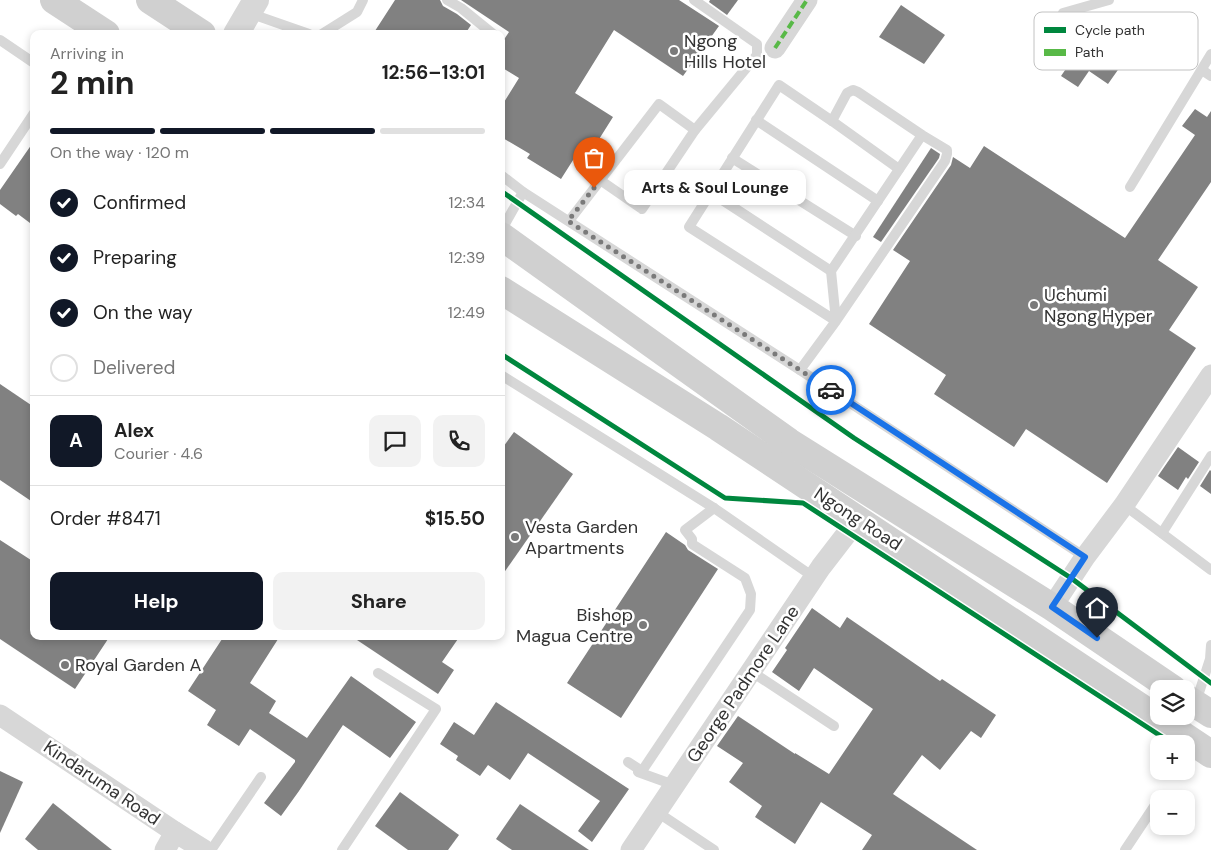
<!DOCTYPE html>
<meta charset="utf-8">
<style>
:root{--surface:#fff;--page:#f2f2f2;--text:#222;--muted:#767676;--line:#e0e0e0;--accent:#111827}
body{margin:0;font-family:"DM Sans",sans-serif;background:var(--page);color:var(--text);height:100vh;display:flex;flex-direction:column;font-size:19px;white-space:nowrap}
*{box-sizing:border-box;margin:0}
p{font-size:16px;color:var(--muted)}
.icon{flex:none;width:28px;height:28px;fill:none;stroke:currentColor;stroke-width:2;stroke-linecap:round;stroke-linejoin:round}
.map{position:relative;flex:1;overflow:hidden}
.side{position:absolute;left:30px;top:30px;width:475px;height:610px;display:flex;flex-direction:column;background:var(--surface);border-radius:10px;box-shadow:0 2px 8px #0003}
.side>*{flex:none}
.fabs{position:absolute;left:1150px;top:680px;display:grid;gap:10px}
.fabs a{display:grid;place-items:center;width:45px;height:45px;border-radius:10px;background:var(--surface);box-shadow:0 2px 8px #0003;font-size:25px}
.pin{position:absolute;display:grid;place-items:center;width:42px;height:42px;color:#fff;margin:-51px -21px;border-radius:50% 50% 50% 0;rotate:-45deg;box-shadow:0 0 5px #0007}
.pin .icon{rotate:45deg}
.courier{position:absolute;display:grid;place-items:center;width:50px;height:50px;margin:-25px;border:4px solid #1a73e8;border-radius:50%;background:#fff;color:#222;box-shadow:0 1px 6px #0007}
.bubble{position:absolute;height:35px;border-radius:10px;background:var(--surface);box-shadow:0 2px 8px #0003;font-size:16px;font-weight:700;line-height:35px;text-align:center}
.head em{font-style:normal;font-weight:700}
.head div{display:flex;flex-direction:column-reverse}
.head{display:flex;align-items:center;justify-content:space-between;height:85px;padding:0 20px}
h1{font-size:32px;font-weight:700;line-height:38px}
.bar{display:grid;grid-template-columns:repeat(4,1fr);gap:8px 5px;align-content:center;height:60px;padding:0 20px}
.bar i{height:6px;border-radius:4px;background:var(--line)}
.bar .on{background:var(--accent)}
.bar p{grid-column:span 4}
.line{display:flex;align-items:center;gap:12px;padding:0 20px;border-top:1px solid var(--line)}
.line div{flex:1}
.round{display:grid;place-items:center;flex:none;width:52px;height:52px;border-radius:10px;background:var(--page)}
ol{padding:0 20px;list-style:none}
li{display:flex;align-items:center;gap:15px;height:55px}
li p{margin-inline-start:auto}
li .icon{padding:5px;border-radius:50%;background:var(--accent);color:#fff;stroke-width:4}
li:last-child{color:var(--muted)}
li i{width:28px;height:28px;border:2px solid var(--line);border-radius:50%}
.action{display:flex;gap:10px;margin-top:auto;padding:10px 20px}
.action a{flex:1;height:58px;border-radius:10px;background:var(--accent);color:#fff;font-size:20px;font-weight:700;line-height:58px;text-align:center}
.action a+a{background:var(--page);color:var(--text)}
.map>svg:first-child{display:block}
.building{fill:#818181}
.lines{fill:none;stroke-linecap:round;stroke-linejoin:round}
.service{stroke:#d7d7d7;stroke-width:10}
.minor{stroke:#d7d7d7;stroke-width:21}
.tertiary{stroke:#d7d7d7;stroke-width:26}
.secondary{stroke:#d0d0d0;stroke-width:28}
.quiet{stroke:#58b947;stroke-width:4;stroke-dasharray:8 4;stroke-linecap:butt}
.cycleway-casing{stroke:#fff;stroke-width:8}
.cycleway{stroke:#00873e;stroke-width:5}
.done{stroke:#7a7a7a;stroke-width:5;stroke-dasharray:0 9}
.route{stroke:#1a73e8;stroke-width:6}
.poi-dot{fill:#7a7a7a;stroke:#fff;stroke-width:2}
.labels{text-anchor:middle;stroke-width:5;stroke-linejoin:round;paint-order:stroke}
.poi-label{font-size:18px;fill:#333;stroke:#fff;text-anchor:start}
.street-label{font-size:18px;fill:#333;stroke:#fff}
.key{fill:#fff;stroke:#c2c2c2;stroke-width:1}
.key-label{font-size:14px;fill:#333}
</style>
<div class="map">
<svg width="1211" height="850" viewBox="0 0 1211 850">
<rect width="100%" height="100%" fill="#fff"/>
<g class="building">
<polygon points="395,0 440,0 443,6 457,14 471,25 465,34 373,34"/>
<polygon points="461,0 679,0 719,26 683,76 614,30 575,93 613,117 584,163 575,157 561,179 527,158 530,154 501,137 501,107 519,78 501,67 501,44 509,32"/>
<polygon points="710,0 738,0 727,15 709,2"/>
<polygon points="901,5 945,35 924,64 879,37"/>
<polygon points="1098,24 1116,36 1103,56 1120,67 1108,84 1089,71 1078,87 1061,76 1072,60 1055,48 1067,31 1084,43"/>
<polygon points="1195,109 1207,117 1211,111 1211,182 1158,260 1198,287 1169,330 1196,348 1107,483 1026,429 1014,447 934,394 946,375 869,324 910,261 893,250 951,165 953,157 970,168 984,146 1125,238 1195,135 1182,126"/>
<polygon points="34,141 34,226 18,214 16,216 0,204 0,190"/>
<polygon points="931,148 940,154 939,158 881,242 873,237"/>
<polygon points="0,384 34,407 34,503 0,480"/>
<polygon points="514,432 573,474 501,577 501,450"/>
<polygon points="1178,447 1199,462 1188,479 1186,477 1178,490 1158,476"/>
<polygon points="1210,470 1211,471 1211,494 1200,486"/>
<polygon points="666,532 685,545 688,550 718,569 621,718 567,683"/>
<polygon points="0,540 34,562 34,636 110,636 75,689 0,639"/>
<polygon points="812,608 840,628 847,617 940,681 942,679 996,715 981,738 971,731 940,770 922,755 893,794 977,850 862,850 872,835 821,802 795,844 755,817 762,806 729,782 743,763 717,746 738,716 795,754 795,753 829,774 873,709 814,668 799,691 772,672 787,650 785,648"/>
<polygon points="224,636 280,636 250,683 276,701 269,713 307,738 351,676 416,722 390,758 343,725 299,791 281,816 264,803 295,762 295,760 250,729 239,746 207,725 216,710 188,691"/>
<polygon points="351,636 460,636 442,662 454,670 438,694"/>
<polygon points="496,702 629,789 592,842 578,831 600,801 528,753 510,780 488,765 480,776 456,760 458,756 440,744 454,722 474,735"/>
<polygon points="0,771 23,782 0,833"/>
<polygon points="400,792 459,835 448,850 408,850 375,826"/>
<polygon points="53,803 112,850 38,850 25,839"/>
<polygon points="520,804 589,850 512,850 496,839"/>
</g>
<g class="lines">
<g class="service">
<polyline points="447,0 461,8 493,34"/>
<polyline points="694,0 757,44 757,55 695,130"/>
<polyline points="249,13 309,34"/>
<polyline points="1063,13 1109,0"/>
<polyline points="322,34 357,12 363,0"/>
<polyline points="0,40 34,63"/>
<polyline points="1202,70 1211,76"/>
<polyline points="756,120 878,201"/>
<polyline points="832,121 899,169"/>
<polyline points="732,158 856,236"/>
<polyline points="0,164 34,113"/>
<polyline points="501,175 523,192 800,370 1085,557"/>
<polyline points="1130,187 1211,54"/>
<polyline points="710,192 831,271"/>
<polyline points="569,221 659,104 695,130 642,209 600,180"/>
<polyline points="501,231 523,192"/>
<polyline points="800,370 836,321 831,271 922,135 858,92 853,90 847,93 832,121 779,85 689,227 836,321 945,161 947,154 947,150 922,135"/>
<polyline points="501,375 714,508 815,578"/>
<polyline points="1124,505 1211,570"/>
<polyline points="1162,533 1211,456"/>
<polyline points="752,672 834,726"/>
<polyline points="1196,702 1210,659 1211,645"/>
<polyline points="628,762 642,771"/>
<polyline points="674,785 638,772 642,771 750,610 751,594 745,578 692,544 692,539 685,530 714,508"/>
<polyline points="657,812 714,850"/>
<polyline points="211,850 261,777"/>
<polyline points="342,850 436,709 378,673"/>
<polyline points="1125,850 1159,799"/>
</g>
<g class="minor">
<polyline points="775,48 807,0"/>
<polyline points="1052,607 1085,557 1124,505 1211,375"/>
<polyline points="0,715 175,832 204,850"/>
<polyline points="165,850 175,832"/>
<polyline points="631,850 821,567 858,519"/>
</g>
<polyline class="tertiary" points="236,34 256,0"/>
<g class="secondary">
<polyline points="54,0 106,34"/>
<polyline points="150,0 202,34"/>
<polyline points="501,236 789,442 1052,607 1173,689"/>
<polyline points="501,290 718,427 1211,754"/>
<polyline points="1186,698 1211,714"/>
</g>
<polyline class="quiet" points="775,48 807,0"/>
<g class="cycleway-casing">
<g id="cycleway">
<polyline points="501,191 854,438 1071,578 1211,683"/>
<polyline points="501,354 725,498 803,503 1173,744"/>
</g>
</g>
<use href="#cycleway" class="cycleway"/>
</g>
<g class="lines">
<polyline class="done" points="594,188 568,221 831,390"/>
<polyline class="route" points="831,390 1085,557 1052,607 1097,638"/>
</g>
<g class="poi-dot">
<circle cx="674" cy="51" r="5"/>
<circle cx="1034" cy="305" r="5"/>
<circle cx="515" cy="537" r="5"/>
<circle cx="643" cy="625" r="5"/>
<circle cx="65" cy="665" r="5"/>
</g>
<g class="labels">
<g class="poi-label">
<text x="684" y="47">Ngong<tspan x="684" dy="21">Hills Hotel</tspan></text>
<text x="1044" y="301">Uchumi<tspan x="1044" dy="21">Ngong Hyper</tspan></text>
<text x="525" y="533">Vesta Garden<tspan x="525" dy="21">Apartments</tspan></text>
<text x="633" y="621" text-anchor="end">Bishop<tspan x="633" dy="21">Magua Centre</tspan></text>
<text x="75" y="671">Royal Garden A</text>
</g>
<g class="street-label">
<text transform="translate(858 519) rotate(33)" y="6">Ngong Road</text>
<text transform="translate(743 684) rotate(-56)" y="6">George Padmore Lane</text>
<text transform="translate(102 783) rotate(34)" y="6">Kindaruma Road</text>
</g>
</g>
<rect x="1034" y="12" width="164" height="58" rx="8" class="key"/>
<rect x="1044" y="27" width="22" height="6" fill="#00873e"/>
<rect x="1044" y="49" width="22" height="7" fill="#58b947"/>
<g class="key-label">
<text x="1075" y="35">Cycle path</text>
<text x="1075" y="57">Path</text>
</g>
</svg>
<div class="fabs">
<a><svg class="icon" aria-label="layers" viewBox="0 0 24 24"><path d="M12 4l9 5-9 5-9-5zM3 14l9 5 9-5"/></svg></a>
<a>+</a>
<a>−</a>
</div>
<div class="pin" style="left:594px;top:188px;background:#ea580c"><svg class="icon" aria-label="bag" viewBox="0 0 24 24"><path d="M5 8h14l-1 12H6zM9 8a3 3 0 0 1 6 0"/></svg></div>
<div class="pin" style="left:1097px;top:638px;background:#1f2937"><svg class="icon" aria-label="home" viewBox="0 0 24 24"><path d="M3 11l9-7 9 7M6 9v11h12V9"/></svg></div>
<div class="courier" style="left:831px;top:390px"><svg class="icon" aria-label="car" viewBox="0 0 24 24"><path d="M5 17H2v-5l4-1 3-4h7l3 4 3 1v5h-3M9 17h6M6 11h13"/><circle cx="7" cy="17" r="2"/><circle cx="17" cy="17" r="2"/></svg></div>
<div class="bubble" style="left:624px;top:170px;width:182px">Arts &amp; Soul Lounge</div>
<section class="side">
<div class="head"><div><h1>2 min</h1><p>Arriving in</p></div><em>12:56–13:01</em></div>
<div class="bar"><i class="on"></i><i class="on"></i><i class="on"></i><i></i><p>On the way · 120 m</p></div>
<ol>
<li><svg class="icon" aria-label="check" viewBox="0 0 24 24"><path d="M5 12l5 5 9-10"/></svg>Confirmed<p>12:34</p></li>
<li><svg class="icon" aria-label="check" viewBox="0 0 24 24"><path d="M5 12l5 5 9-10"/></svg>Preparing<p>12:39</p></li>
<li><svg class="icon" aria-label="check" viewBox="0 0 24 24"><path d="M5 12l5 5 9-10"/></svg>On the way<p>12:49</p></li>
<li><i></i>Delivered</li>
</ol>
<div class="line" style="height:90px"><b class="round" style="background:var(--accent);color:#fff">A</b><div><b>Alex</b><p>Courier · 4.6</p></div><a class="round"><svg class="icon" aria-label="chat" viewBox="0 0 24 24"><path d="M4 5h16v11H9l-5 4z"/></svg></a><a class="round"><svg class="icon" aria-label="phone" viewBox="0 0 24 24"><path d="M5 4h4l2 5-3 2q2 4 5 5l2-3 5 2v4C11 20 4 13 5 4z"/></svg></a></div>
<div class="line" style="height:65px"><div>Order #8471</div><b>$15.50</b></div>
<div class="action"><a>Help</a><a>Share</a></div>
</section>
</div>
